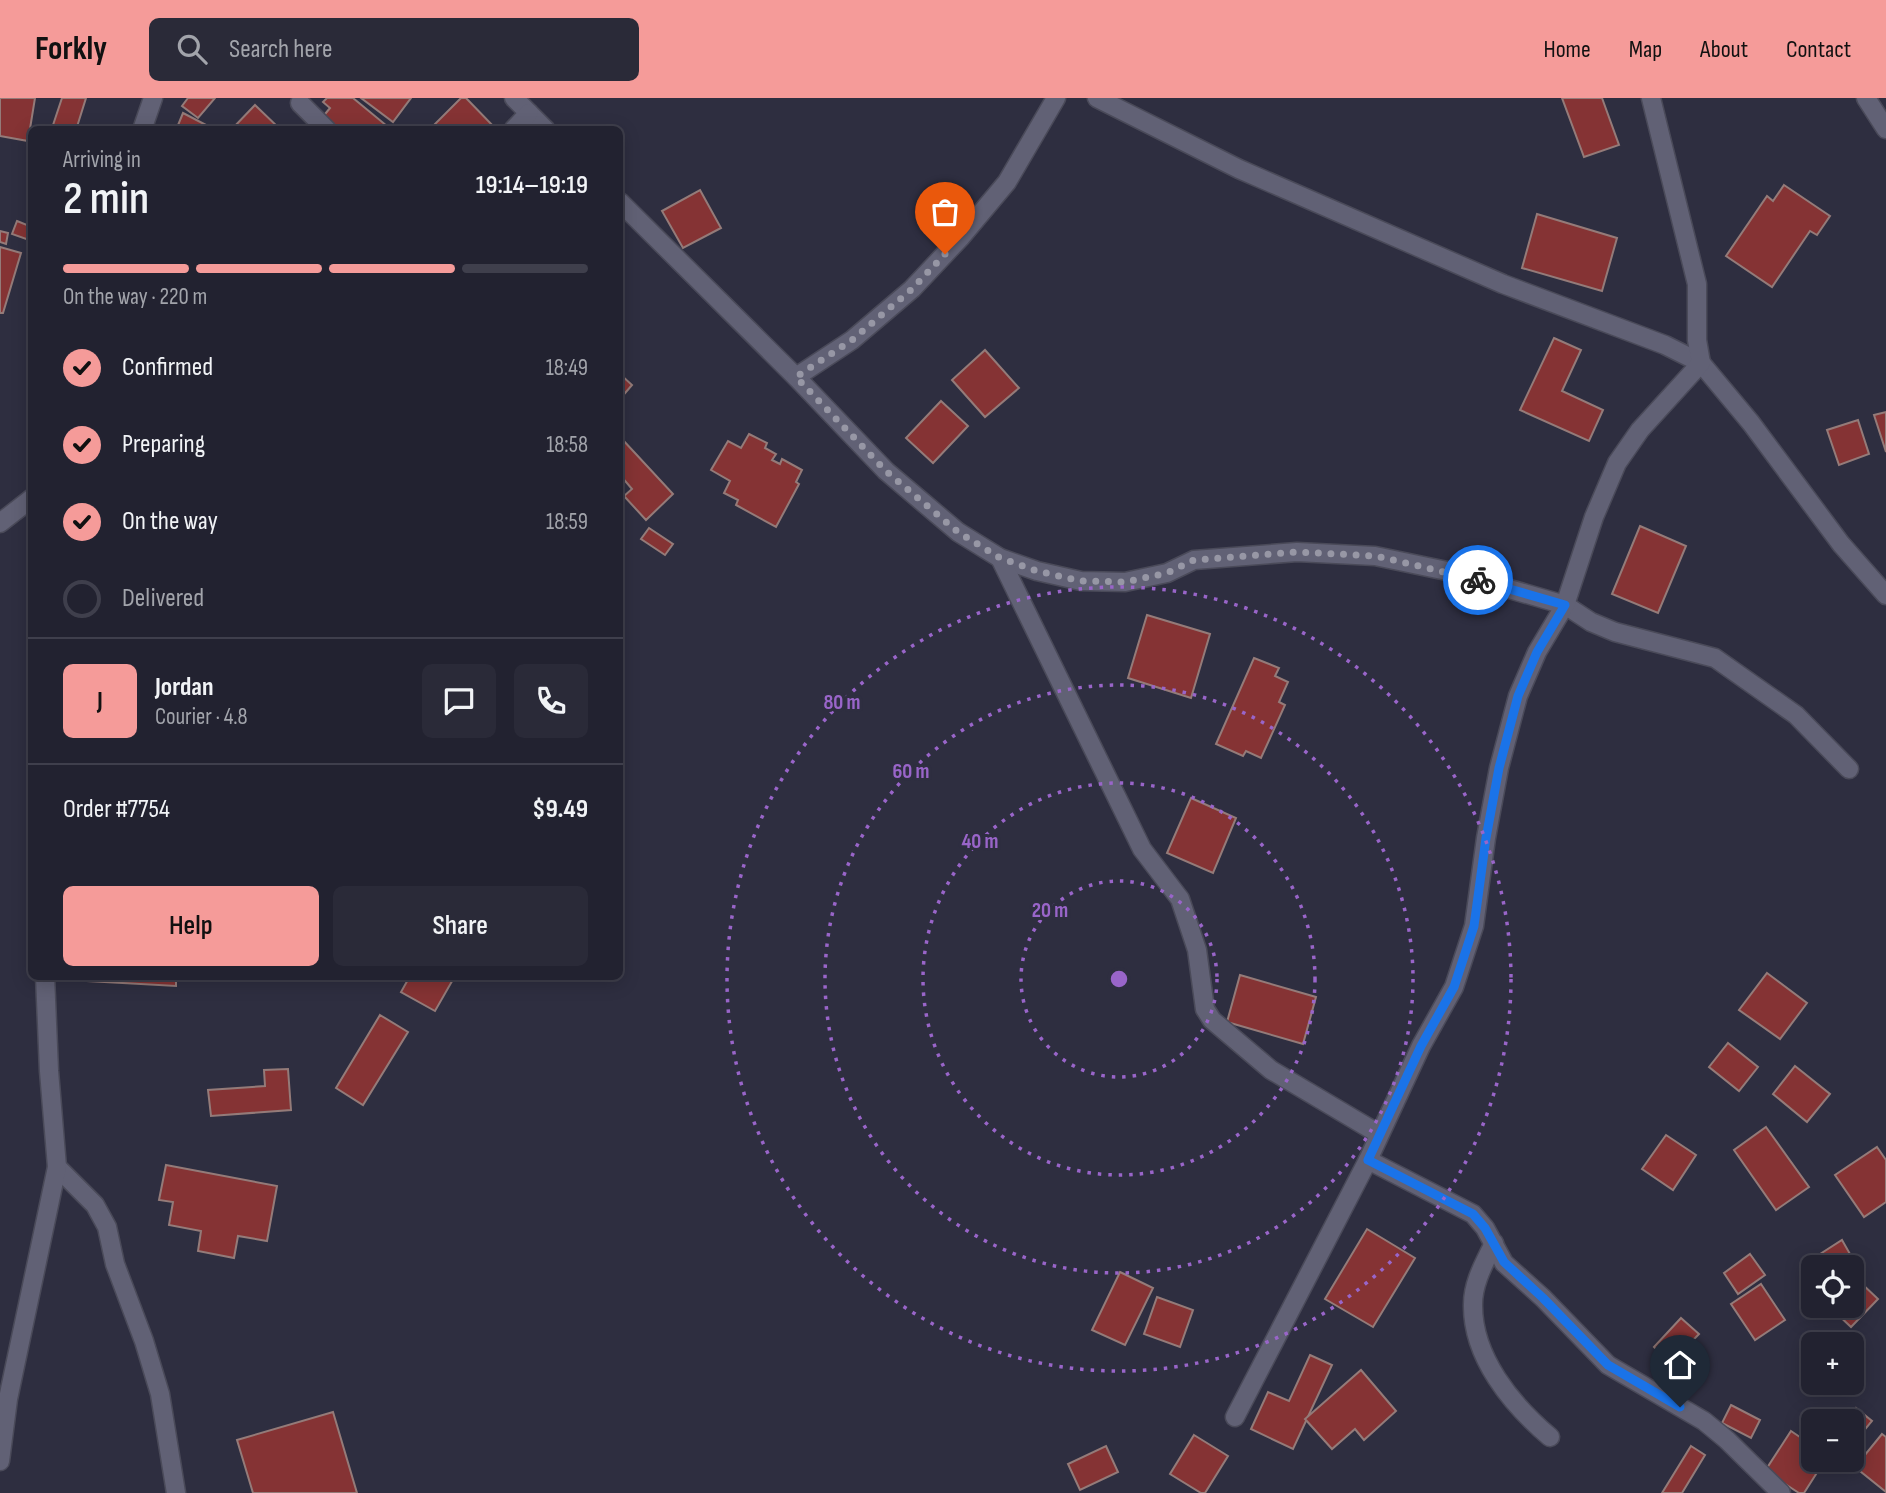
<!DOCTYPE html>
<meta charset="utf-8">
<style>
:root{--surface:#222230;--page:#2a2a38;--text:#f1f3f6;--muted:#a2a4ab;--line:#3f3f4c;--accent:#f59b99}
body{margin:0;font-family:"Sofia Sans Condensed",sans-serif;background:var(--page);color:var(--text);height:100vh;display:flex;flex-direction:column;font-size:26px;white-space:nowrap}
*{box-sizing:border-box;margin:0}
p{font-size:23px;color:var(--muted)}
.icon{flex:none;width:38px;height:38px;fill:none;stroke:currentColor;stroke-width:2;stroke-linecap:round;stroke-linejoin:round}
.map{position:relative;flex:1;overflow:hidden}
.drawer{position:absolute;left:28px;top:28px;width:595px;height:854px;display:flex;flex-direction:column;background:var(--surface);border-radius:10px;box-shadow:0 4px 18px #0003,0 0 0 2px var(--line)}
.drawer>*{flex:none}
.fabs{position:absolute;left:1801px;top:1157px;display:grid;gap:14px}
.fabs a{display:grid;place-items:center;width:63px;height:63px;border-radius:10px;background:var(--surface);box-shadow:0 4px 18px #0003,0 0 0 2px var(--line);font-size:35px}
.pin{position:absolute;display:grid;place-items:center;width:60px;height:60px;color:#fff;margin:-72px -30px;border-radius:50% 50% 50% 0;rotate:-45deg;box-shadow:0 0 7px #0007}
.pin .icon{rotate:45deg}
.courier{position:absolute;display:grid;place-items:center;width:70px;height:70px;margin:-35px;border:5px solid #1a73e8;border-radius:50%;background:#fff;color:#222;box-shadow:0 2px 9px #0007}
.headline em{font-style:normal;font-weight:600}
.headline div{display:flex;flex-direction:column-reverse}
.headline{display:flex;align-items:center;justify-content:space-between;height:119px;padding:0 35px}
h1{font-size:46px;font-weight:600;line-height:52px}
.bar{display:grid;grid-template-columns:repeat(4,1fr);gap:10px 7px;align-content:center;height:84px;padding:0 35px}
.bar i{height:9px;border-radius:5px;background:var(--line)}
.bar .on{background:var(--accent)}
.bar p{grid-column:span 4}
.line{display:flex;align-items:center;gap:18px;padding:0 35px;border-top:2px solid var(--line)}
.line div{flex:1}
.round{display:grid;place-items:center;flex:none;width:74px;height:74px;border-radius:10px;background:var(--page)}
ol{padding:0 35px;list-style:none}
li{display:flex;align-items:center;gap:21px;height:77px}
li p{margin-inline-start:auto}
li .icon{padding:7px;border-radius:50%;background:var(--accent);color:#111;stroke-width:4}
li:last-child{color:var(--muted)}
li i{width:38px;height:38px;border:4px solid var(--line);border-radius:50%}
.cta{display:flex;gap:14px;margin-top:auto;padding:14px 35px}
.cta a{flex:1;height:80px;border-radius:10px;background:var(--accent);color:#111;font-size:28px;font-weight:600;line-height:80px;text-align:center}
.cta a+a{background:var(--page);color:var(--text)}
header{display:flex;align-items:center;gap:42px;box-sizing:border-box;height:98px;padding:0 35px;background:var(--accent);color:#111}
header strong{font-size:33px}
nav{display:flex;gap:38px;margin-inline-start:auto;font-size:24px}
.search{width:490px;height:63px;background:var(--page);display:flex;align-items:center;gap:18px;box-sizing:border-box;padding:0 24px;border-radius:10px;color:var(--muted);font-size:26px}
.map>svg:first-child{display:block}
.building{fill:#853334;stroke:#947b79;stroke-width:2}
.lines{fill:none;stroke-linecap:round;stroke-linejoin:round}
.minor-casing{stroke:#4a4a59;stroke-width:21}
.minor{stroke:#616175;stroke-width:18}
.done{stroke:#9797a5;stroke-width:7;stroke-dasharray:0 12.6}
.route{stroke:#1a73e8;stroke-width:9}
.ring{fill:none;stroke:#9965c9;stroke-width:3.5;stroke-dasharray:3.5 7}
.centre{fill:#9965c9;stroke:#2e2e40;stroke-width:3.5}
.ring-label{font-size:21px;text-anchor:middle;font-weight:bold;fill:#9965c9;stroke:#2e2e40;stroke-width:6;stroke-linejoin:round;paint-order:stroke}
</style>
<header>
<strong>Forkly</strong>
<div class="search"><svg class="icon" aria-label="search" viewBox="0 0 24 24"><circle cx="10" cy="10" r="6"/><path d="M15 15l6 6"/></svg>Search here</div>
<nav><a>Home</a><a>Map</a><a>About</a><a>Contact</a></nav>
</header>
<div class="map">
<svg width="1886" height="1395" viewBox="0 0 1886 1395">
<rect width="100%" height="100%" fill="#2e2e40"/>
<g class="building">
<polygon points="0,0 35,0 28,43 0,38"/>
<polygon points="62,0 86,0 76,32 52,30"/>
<polygon points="188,0 215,0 198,20 182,8"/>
<polygon points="327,0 353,0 387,28 383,32 333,32 321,21 330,10 323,4"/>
<polygon points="361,0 411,0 393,24"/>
<polygon points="461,0 466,0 497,32 429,32"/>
<polygon points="1562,0 1602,0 1619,47 1584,59"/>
<polygon points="255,7 281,32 231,32"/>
<polygon points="183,15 208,28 206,32 176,32"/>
<polygon points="1784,87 1830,118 1817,137 1810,133 1772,189 1726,158 1767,98 1773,103"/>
<polygon points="700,92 721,130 683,150 662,113"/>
<polygon points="1537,116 1617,140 1602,193 1522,170"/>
<polygon points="17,123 32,129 29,142 12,136"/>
<polygon points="0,133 8,135 6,146 0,144"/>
<polygon points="0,149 21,155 3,215 0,215"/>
<polygon points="1554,240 1581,252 1562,293 1603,312 1589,343 1520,312"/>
<polygon points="985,252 1019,290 985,319 952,282"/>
<polygon points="620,276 632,287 620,301"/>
<polygon points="941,303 968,328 933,365 906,340"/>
<polygon points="1886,314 1886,354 1874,317"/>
<polygon points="1858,322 1869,356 1839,367 1827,332"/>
<polygon points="749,336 767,345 765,350 776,356 772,362 780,366 782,361 802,372 796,384 799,386 776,429 736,407 738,402 724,395 730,383 711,372 728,343 741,350"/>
<polygon points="622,341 673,396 646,422 624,398 632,391 620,377 620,344"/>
<polygon points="1640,428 1686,448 1658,515 1612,496"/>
<polygon points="649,430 673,446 665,457 641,441"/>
<polygon points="1147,517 1210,536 1191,600 1128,580"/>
<polygon points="1254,560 1279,570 1275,578 1288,584 1279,604 1285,607 1261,660 1246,653 1243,658 1216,646"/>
<polygon points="1191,700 1236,720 1213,775 1167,755"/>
<polygon points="1767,875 1807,905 1780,941 1739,912"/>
<polygon points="1240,877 1316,899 1303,946 1227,924"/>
<polygon points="69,878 176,878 176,888 69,882"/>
<polygon points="410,878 455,878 435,913 401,894"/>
<polygon points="380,917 408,934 363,1007 336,990"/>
<polygon points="1728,945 1758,969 1739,993 1709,969"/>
<polygon points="1795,968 1830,996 1807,1024 1773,996"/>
<polygon points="288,971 291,1012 211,1018 208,992 265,988 264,972"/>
<polygon points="1766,1029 1809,1089 1776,1112 1734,1052"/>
<polygon points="1666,1037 1696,1057 1673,1092 1642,1071"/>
<polygon points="1877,1049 1886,1062 1886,1104 1864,1119 1835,1077"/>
<polygon points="166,1067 277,1088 267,1143 238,1138 234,1160 198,1153 201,1133 169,1127 173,1104 159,1102"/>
<polygon points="1367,1131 1415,1160 1373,1229 1325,1201"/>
<polygon points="1842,1142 1854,1163 1843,1169 1824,1169 1817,1158"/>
<polygon points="1750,1156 1765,1177 1738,1196 1724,1175"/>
<polygon points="1120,1174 1153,1190 1125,1247 1092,1232"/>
<polygon points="1860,1184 1878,1201 1851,1229 1833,1212 1838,1208 1852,1208 1852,1193"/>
<polygon points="1761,1186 1785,1222 1755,1242 1731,1206"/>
<polygon points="1157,1199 1193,1212 1180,1249 1144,1236"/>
<polygon points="1681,1220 1699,1236 1671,1265 1654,1249"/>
<polygon points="1310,1257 1332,1267 1293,1351 1251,1331 1268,1294 1289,1303"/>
<polygon points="1361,1272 1396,1313 1364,1342 1355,1331 1332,1351 1305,1321"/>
<polygon points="1731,1307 1760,1322 1751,1340 1722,1325"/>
<polygon points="1856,1310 1872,1323 1852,1347 1852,1323 1845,1323"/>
<polygon points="333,1314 357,1395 253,1395 237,1342"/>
<polygon points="1791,1333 1813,1348 1813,1362 1825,1362 1804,1395 1799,1395 1765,1373"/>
<polygon points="1882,1336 1886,1339 1886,1394 1855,1369"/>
<polygon points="1194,1337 1228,1358 1205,1395 1201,1395 1170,1376"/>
<polygon points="1106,1348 1118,1374 1080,1392 1068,1366"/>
<polygon points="1691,1348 1705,1357 1682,1395 1662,1395"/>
</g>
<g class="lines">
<g class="minor-casing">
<g id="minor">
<polyline points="514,0 546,32"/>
<polyline points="1097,0 1239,71 1503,186 1665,247 1701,265 1751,325 1841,446 1886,497"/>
<polyline points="1866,0 1886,31"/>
<polyline points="300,5 327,32"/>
<polyline points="142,32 153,0"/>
<polyline points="513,32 529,15"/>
<polyline points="620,104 796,279 886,373 958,434 1000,460 1037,473 1081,483 1125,484 1167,475 1194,462 1297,454 1375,458 1447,473 1565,507 1591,524 1615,534 1715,560 1796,617 1849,671"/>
<polyline points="796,279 852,242 912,191 961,139 1007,84 1056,0"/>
<polyline points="0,425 32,400"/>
<polyline points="1000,460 1142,751 1180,801 1197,852 1205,911 1212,922 1271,972 1379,1036"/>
<polyline points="1368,1062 1473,1116 1485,1130 1504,1165 1543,1200 1608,1267 1704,1323 1727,1342 1781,1395"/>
<polyline points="57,1069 95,1107 107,1129 115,1166 144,1243 160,1296 176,1395"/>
<path d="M1494 1145C1485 1164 1473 1184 1473 1206 1472 1259 1512 1307 1550 1339"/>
<polyline points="1235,1319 1368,1062 1421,948 1454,889 1474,828 1486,740 1499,670 1518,598 1537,554 1565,507 1594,419 1617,365 1640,332 1701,265 1697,242 1697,186 1651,0"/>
<polyline points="0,1363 8,1301 57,1069 49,973 45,878"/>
</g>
</g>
<use href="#minor" class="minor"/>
</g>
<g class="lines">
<polyline class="done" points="945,156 912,191 852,242 796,279 886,373 958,434 1000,460 1037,473 1081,483 1125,484 1167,475 1194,462 1297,454 1376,458 1478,482"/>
<polyline class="route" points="1478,482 1565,507 1537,554 1518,598 1499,670 1486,740 1474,828 1454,889 1421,948 1368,1062 1473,1116 1485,1130 1504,1164 1543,1200 1608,1267 1680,1309"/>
</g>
<g class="ring">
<circle cx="1119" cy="881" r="98"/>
<circle cx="1119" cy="881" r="196"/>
<circle cx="1119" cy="881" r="294"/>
<circle cx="1119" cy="881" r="392"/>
</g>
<circle cx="1119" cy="881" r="10" class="centre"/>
<g class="ring-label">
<text x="842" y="611">80 m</text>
<text x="911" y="680">60 m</text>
<text x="980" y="750">40 m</text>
<text x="1050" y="819">20 m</text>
</g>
</svg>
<div class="fabs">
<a><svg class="icon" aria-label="locate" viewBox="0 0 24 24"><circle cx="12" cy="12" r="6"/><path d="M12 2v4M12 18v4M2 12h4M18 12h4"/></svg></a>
<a>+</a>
<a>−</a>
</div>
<div class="pin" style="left:945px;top:156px;background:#ea580c"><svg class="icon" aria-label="bag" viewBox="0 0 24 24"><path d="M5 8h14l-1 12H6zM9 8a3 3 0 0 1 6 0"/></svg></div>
<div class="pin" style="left:1680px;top:1309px;background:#1f2937"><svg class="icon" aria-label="home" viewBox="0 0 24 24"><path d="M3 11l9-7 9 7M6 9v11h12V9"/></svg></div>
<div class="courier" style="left:1478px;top:482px"><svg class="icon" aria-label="bike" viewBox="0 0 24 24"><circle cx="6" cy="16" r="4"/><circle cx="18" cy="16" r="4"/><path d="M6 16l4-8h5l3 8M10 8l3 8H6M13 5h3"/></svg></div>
<section class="drawer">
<div class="headline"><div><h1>2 min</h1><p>Arriving in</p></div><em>19:14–19:19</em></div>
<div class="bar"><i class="on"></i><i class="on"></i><i class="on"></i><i></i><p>On the way · 220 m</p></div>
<ol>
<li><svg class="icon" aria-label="check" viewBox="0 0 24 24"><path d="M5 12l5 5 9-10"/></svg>Confirmed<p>18:49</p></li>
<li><svg class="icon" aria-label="check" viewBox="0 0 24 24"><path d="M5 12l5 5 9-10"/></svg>Preparing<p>18:58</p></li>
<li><svg class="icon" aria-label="check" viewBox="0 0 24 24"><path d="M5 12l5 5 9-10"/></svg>On the way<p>18:59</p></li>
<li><i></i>Delivered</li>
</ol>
<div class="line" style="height:126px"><b class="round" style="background:var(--accent);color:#111">J</b><div><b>Jordan</b><p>Courier · 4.8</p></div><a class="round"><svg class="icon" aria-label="chat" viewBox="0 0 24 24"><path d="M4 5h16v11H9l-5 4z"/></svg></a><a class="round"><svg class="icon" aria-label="phone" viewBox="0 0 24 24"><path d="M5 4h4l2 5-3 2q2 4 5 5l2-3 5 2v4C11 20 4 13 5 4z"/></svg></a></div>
<div class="line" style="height:91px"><div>Order #7754</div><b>$9.49</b></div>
<div class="cta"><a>Help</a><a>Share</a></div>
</section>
</div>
